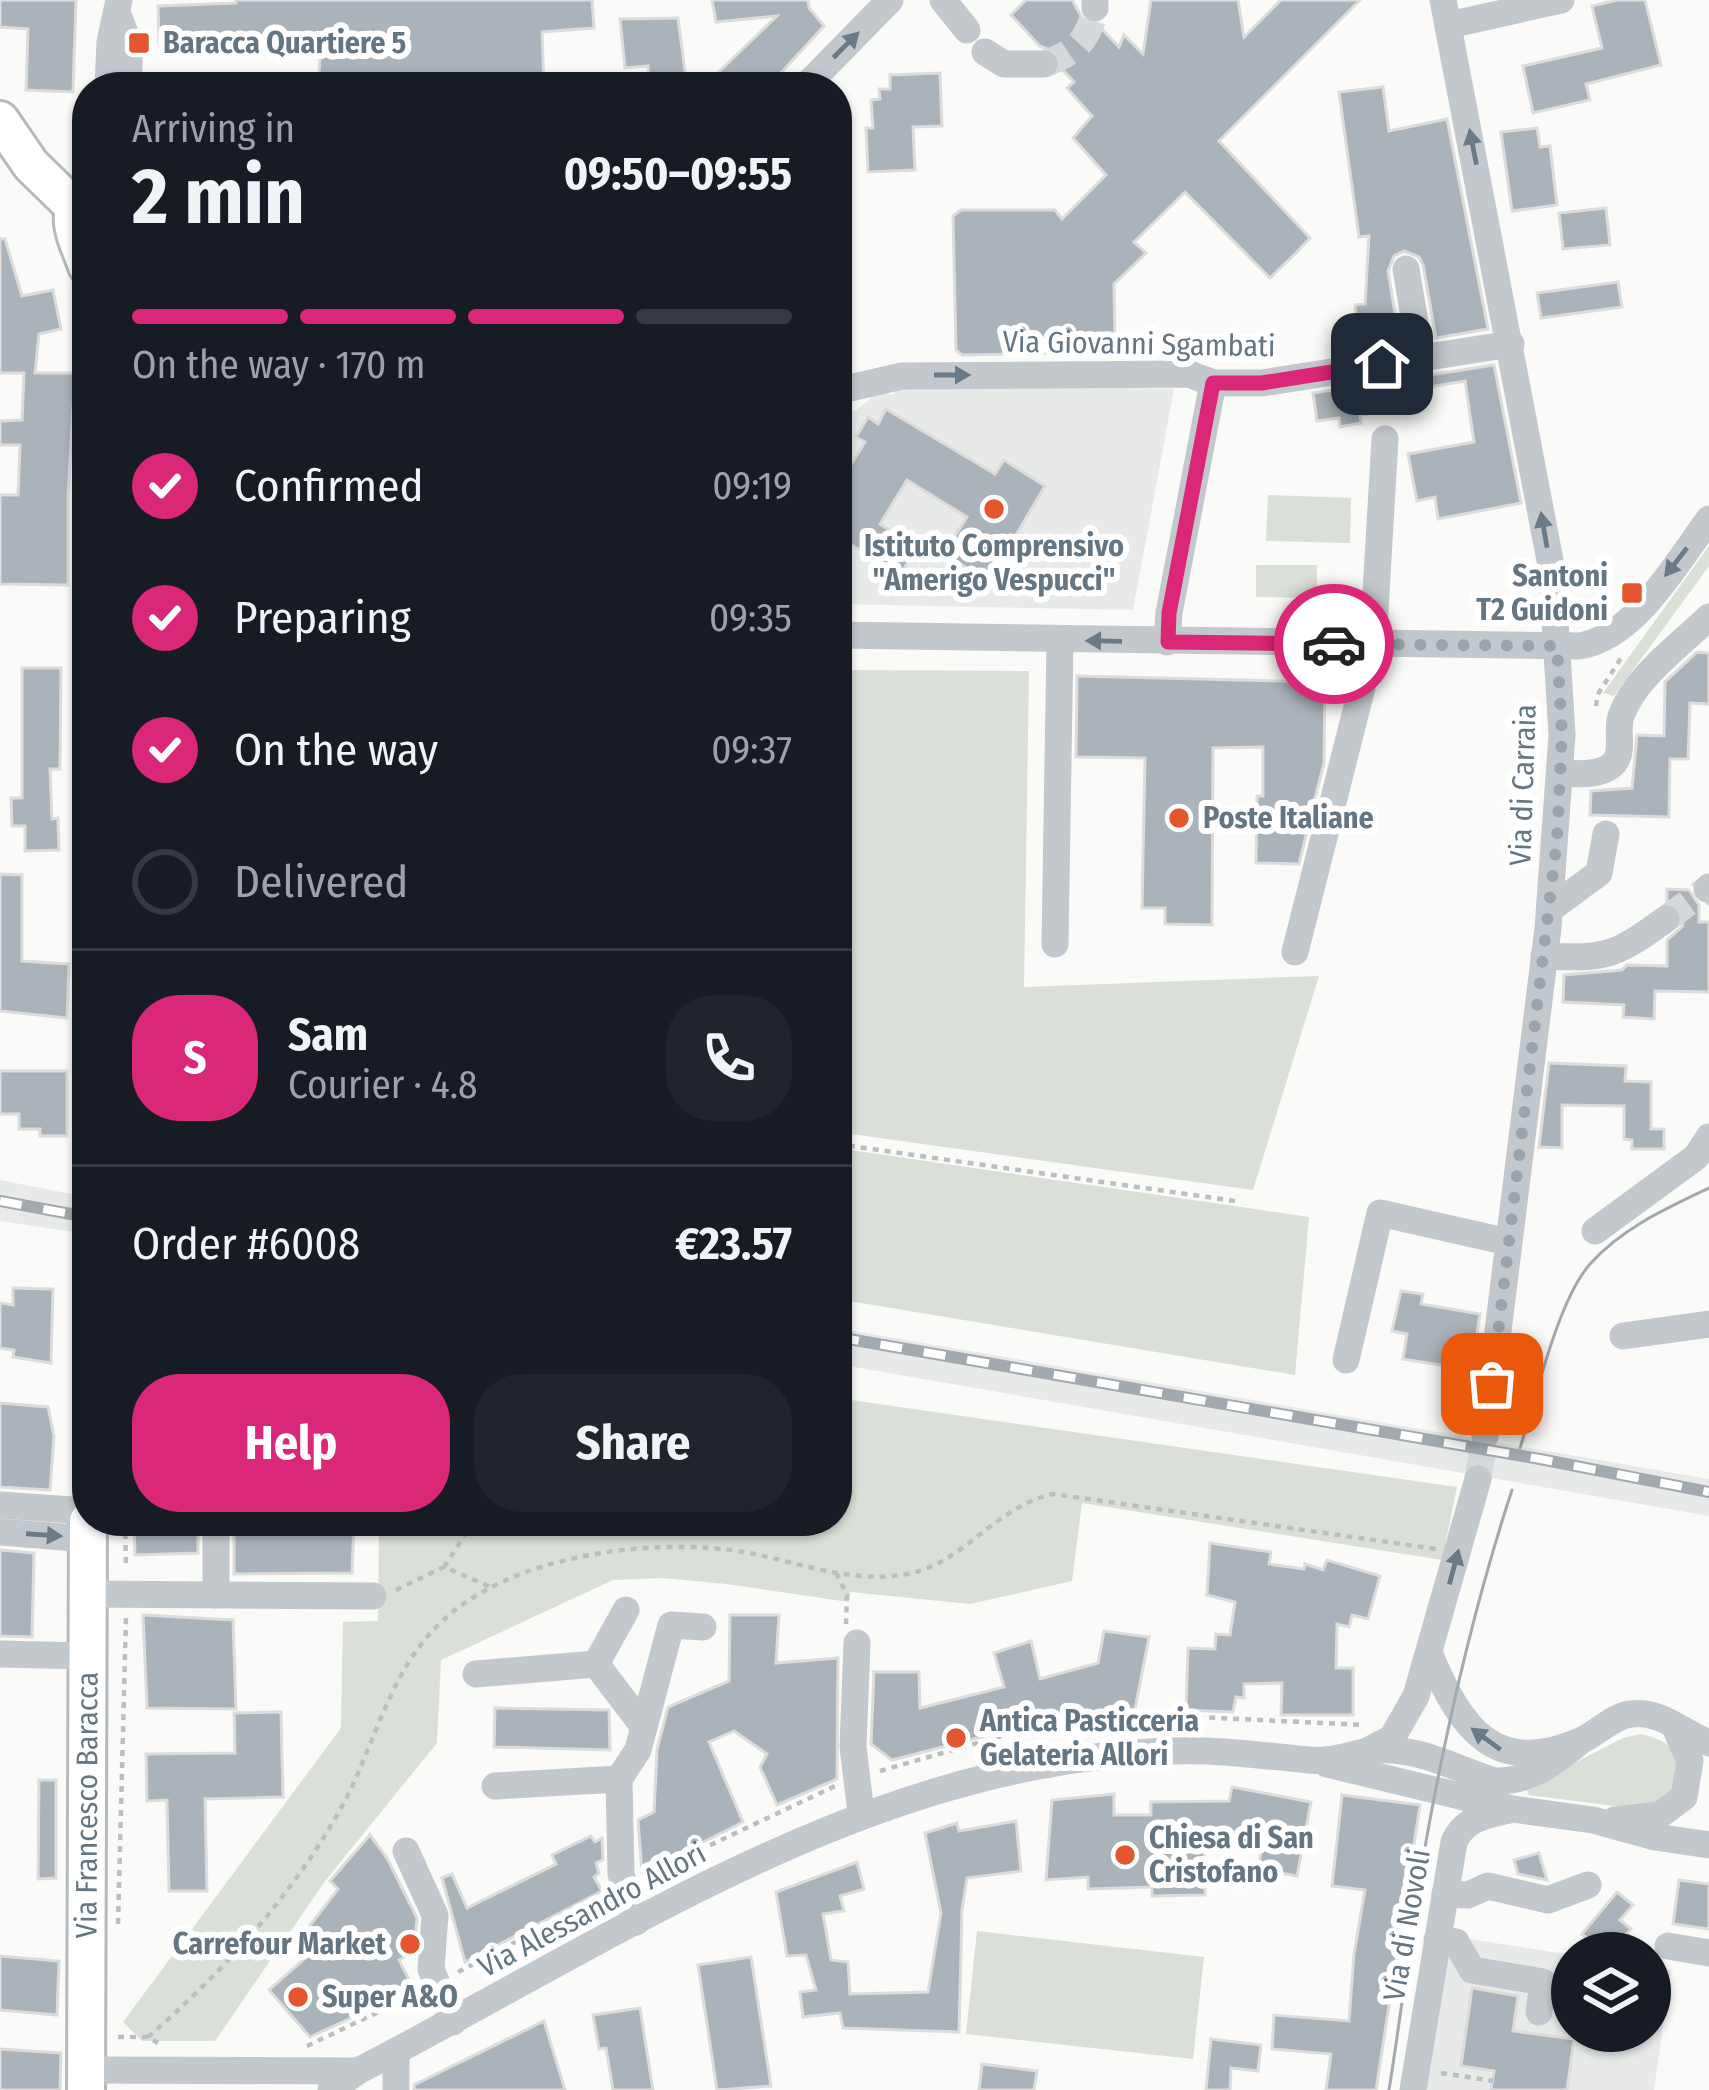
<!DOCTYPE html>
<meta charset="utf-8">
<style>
:root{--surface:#171b24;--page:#20242c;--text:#f1f3f6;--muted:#9ea1a6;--line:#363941;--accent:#db2777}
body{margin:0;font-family:"Fira Sans Condensed",sans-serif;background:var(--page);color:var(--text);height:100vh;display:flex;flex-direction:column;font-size:45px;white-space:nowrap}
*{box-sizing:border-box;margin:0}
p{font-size:39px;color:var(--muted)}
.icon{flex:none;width:66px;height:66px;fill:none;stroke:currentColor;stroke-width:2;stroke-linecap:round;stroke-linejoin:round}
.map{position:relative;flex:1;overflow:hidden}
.sheet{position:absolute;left:72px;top:72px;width:780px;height:1464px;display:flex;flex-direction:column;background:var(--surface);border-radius:48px;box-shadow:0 3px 9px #0004}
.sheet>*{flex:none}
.tools{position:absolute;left:1551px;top:1932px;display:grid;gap:24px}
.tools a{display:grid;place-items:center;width:120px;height:120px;border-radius:50%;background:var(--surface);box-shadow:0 3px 9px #0004;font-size:60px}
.pin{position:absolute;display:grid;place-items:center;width:102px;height:102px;color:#fff;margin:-51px;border-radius:24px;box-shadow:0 6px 18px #0006}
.courier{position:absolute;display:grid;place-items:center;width:120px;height:120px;margin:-60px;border:9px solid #db2777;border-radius:50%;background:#fff;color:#222;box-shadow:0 3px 15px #0007}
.summary em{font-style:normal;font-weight:700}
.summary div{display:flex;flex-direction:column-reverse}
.summary{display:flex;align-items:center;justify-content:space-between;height:204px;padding:0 60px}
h1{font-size:78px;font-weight:700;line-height:90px}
.bar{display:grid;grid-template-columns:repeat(4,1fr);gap:18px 12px;align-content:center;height:144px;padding:0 60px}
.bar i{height:15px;border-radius:9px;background:var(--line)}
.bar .active{background:var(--accent)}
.bar p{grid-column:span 4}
.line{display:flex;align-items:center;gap:30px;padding:0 60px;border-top:3px solid var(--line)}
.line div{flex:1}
.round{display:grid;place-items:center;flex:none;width:126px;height:126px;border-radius:48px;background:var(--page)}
ol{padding:0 60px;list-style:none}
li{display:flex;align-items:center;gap:36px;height:132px}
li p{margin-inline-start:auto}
li .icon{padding:12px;border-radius:50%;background:var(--accent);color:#fff;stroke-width:4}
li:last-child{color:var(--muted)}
li i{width:66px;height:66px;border:6px solid var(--line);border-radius:50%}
.cta{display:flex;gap:24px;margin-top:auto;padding:24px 60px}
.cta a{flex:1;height:138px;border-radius:48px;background:var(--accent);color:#fff;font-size:48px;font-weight:700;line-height:138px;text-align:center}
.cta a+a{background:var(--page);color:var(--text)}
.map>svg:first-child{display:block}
.built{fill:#e8e9e9}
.green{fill:#dadfd7}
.building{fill:#aab3b9;stroke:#dcdcda;stroke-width:3}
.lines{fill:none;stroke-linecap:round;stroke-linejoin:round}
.minor-tunnel{stroke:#d5d9db;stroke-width:27;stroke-dasharray:27 14;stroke-linecap:butt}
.major-casing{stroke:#b5babe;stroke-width:42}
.path{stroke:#bbbfc2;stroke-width:4.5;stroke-dasharray:6 6;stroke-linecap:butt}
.minor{stroke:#c3c8cc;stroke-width:27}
.major{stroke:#fff;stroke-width:36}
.tram{stroke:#a2aab0;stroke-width:3}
.rail-casing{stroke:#a2aab0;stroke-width:12}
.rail{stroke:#fff;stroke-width:8;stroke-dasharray:22;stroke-linecap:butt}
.oneway{fill:#6a7a87}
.done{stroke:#99a4ac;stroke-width:12;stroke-dasharray:0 21.6}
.route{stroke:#db2777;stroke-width:15}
.poi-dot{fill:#e4572e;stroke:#fff;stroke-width:4.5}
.labels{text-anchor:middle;stroke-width:12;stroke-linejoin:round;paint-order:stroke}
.poi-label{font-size:30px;font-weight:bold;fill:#657683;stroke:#fff;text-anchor:start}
.street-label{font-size:30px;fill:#657683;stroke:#fff}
</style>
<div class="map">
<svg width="1709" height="2090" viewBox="0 0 1709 2090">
<rect width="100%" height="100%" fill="#fafaf8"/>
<g class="built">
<polygon points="903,381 1174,389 1133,610 837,604 837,413 855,411 880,391 892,395"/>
<polygon points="0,1180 87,1197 87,1234 0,1221"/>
<polygon points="837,1328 1709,1479 1709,1516 837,1364"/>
<polygon points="1463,1938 1572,1955 1572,2031 1650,2031 1650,1966 1671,1970 1654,2090 1424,2090 1450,1948"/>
</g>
<g class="green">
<polygon points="1268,495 1351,498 1350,543 1266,541"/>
<polygon points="1709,546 1709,566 1614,696 1603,693"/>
<polygon points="1256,565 1317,565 1317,598 1256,597"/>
<polygon points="837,670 1029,671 1024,987 1319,976 1253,1190 837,1132"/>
<polygon points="837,1148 1309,1217 1295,1375 837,1299"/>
<polygon points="837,1398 1457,1487 1442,1560 1082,1503 1072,1581 970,1604 850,1592 849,1602 727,1584 662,1578 613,1580 441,1660 437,1743 325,1881 215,2041 142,2041 123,2022 341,1728 343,1622 378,1621 379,1521 837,1521"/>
<path d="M1641 1734C1681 1744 1679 1756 1676 1793L1645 1810 1529 1795 1526 1788 1623 1738Z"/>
<polygon points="977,1931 1204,1957 1193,2059 966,2034"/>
</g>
<g class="building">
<polygon points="0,0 76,0 73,92 26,90 28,29 0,27"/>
<polygon points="236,0 592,0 594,28 542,32 544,87 318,87 321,42 210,39 210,43 159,44 158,6 236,3"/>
<polygon points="712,0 808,0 809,8 824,26 768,87 703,87 777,16 716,22"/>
<polygon points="1026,0 1072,0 1085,23 1098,25 1119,47 1124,35 1143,54 1151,0 1238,0 1244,37 1281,0 1360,0 1219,141 1310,238 1296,253 1270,278 1185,192 1134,242 1146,253 1114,284 1115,352 962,355 956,350 953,216 961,210 1055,210 1062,219 1106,175 1073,138 1092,116 1067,88 1074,82 1061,68 1059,54 1040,46 1011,15"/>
<polygon points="1618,0 1645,0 1661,65 1586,84 1590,100 1533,113 1523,66 1602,48 1592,6"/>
<polygon points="678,18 687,87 649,87 648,66 625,68 620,19"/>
<polygon points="940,73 942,126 913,127 915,170 868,172 866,128 873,128 871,100 880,99 879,89 890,89 890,75"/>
<polygon points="1383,87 1389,131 1447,119 1488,329 1436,338 1423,265 1419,257 1404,251 1394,256 1388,271 1397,326 1357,329 1355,305 1365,304 1369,236 1359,237 1339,92"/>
<polygon points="1537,128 1540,147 1550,146 1557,205 1512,211 1501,132"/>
<polygon points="1606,208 1610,245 1563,249 1559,213"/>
<polygon points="0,239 5,239 22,296 53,290 61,329 39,334 35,373 75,373 68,496 68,585 0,584 0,495 18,495 20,445 0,445 0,421 22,420 24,373 0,373"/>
<polygon points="1618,282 1622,307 1541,318 1537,293"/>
<polygon points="1494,365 1521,503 1438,519 1435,497 1417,501 1408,454 1474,442 1465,381 1423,388 1425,401 1407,403 1408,408 1360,415 1361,423 1340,427 1339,418 1317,421 1313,393"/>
<polygon points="886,409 995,474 1004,460 1045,486 988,582 944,553 967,517 907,480 880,524 917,548 900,575 837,536 837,487 865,442 856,437 868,417 878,424"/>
<polygon points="1697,652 1709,653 1709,704 1690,703 1688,759 1670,759 1669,817 1590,815 1591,791 1632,788 1637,735 1664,736 1665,682"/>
<polygon points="22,668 61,668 60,769 50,769 52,819 58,818 59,850 25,851 25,826 12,826 11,798 22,798"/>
<polygon points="1077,676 1325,682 1324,763 1314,802 1309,802 1309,823 1299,864 1256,863 1257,796 1263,796 1263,747 1213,748 1212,925 1165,924 1165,908 1142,908 1145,758 1076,757"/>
<polygon points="0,874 22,875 22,961 69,964 67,1018 0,1011"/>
<polygon points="1667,889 1689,890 1699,905 1699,922 1709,922 1709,992 1655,991 1654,1019 1623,1017 1624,1005 1563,1002 1564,975 1622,970 1627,965 1667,966 1667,940 1682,927 1684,918 1680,908 1667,901"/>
<polygon points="1549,1063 1626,1066 1625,1081 1651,1082 1651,1129 1664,1129 1664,1149 1632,1149 1632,1140 1624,1139 1624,1106 1562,1105 1562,1148 1539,1147"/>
<polygon points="0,1071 67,1071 67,1136 40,1136 40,1129 19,1129 19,1114 0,1114"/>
<polygon points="13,1288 53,1289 51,1363 13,1357 14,1350 0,1348 0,1303 13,1305"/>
<polygon points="1401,1291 1423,1294 1421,1304 1480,1314 1476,1339 1469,1337 1464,1369 1403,1359 1407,1334 1392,1331"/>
<polygon points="0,1403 48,1407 54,1436 50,1490 0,1487"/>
<polygon points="134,1521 198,1521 198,1553 135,1555"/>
<polygon points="234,1521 354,1521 352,1573 234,1574"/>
<polygon points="1210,1543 1271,1552 1269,1564 1304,1569 1305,1564 1323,1570 1327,1560 1380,1576 1368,1619 1352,1615 1349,1627 1337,1624 1336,1668 1353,1668 1353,1715 1281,1715 1282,1683 1244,1684 1244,1698 1236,1697 1233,1712 1186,1710 1188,1648 1215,1649 1216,1634 1230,1635 1235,1602 1207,1595"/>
<polygon points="0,1550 34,1553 32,1637 0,1636"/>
<polygon points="143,1615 233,1620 236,1709 147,1708"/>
<polygon points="730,1615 779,1615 776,1663 838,1658 837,1779 777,1805 760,1767 767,1754 734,1731 709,1742 743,1822 642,1873 638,1820 654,1812 657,1750 668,1707 729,1681"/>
<polygon points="1104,1631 1149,1637 1135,1709 1055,1718 892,1760 871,1744 874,1672 919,1672 920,1708 1004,1687 994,1653 1031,1641 1040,1679 1098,1663"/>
<polygon points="495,1708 609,1710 610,1750 494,1747"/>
<polygon points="281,1712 283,1797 205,1799 207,1891 169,1891 167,1800 147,1801 146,1754 235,1753 234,1713"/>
<polygon points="39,1780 56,1780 56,1878 38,1879"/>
<polygon points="1232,1787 1311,1802 1297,1876 1258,1869 1262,1846 1204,1834 1205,1895 1152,1896 1152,1887 1088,1889 1088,1877 1046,1880 1052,1800 1114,1794 1114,1815 1151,1815 1151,1802 1229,1801"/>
<polygon points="1342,1795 1420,1805 1376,2090 1326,2090 1331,2054 1272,2049 1274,2015 1349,2021 1354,1954 1365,1890 1332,1886"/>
<polygon points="1016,1821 1021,1871 967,1878 962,1910 959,2032 843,2028 840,2013 803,2017 800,1992 816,1990 806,1955 787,1956 776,1892 857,1862 864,1889 840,1896 844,1911 823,1914 831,1960 848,1962 850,1994 928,1992 941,1913 925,1833 957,1823 959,1831"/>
<polygon points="370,1835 387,1858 417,1918 414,1952 399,1960 414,1989 310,2037 269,1990 303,1960 293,1948 338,1889 330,1881"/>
<polygon points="591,1836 595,1842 602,1838 603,1860 596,1863 599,1873 594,1877 602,1891 465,1962 442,1878 452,1874 467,1908 556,1864 552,1855"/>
<polygon points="1539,1853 1547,1880 1518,1874 1514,1860"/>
<polygon points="1679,1880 1709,1884 1709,1929 1673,1924"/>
<polygon points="1617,1892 1633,1905 1620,1920 1631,1929 1611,1953 1605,1953 1582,1934"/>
<polygon points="0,1956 59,1961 57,2015 0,2010"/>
<polygon points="751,1957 771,2086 717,2090 698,1965"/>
<polygon points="1472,1988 1518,1996 1513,2031 1574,2039 1567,2090 1491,2090 1494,2071 1461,2066"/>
<polygon points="640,2008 653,2090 613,2090 606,2048 599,2049 593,2015"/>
<polygon points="544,2021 565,2090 414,2090 414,2085"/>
<polygon points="1211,2039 1261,2045 1258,2071 1231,2068 1230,2090 1206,2090"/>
<polygon points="0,2049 61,2053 60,2090 0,2090"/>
<polygon points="982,2064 1037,2071 1034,2090 979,2090"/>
</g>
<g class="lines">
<g class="minor-tunnel">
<path d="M1044 64C1075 53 1089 40 1095 8"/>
<polyline points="1666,919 1707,889"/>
<polyline points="1478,1479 1485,1436"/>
</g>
<g class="major-casing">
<g id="major">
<polyline points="0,120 31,165 73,206"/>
<path d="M87 191C60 212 78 240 87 266"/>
<path id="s1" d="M86 2090 88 1521"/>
</g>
</g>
<g class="path">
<polyline points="87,111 87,105"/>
<polyline points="1596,706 1598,694 1621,658"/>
<polyline points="837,1144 1235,1201"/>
<polyline points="125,1521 126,1569"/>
<polyline points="444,1567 474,1521"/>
<polyline points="836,1573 847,1595 846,1624"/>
<polyline points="396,1590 444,1567 493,1588"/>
<polyline points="880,1771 1019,1731 1104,1717 1176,1716 1365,1725"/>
<polyline points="645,1876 835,1786"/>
<polyline points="118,1924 126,1617"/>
<polyline points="458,1972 602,1897"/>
<polyline points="118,2037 148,2037 158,2043"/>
<path d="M148 2037C223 1972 293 1895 341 1808 372 1752 385 1687 427 1637 495 1555 651 1535 750 1553 803 1564 857 1585 912 1573 965 1561 998 1505 1053 1494L1436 1549"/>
<polyline points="307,2046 416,1994"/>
<polyline points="1441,2073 1493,2081"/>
</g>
<g class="minor">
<polyline points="943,0 967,30"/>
<polyline points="1443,0 1552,571 1562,735 1548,928 1485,1436"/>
<polyline points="1095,8 1095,0"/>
<polyline points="118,15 129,43 129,87"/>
<polyline points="1449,25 1561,0"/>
<polyline points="985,52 1004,64 1044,64"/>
<polyline points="108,87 110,42 119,0"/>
<polyline points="805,87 890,0"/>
<polyline points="1406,269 1421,358"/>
<polyline points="837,391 902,376 1189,374 1213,383 1262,383 1511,344"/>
<path d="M837 635 1579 646C1635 638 1677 562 1709 519"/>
<polyline points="1167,642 1169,613 1213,383"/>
<path d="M1561 774C1577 773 1603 777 1615 762 1624 750 1616 730 1621 716 1635 677 1680 645 1709 617"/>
<polyline points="1707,889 1709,887"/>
<polyline points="1550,909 1599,873 1606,834"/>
<polyline points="1055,944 1060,640"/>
<polyline points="1295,952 1373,644 1385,439"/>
<path d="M1544 956C1607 959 1615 956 1666 919"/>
<polyline points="1595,1231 1696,1157 1709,1137"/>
<polyline points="1623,1336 1709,1324"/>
<polyline points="1346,1360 1380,1213 1508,1242"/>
<polyline points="0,1505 87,1511"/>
<polyline points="0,1532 88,1539"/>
<polyline points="87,1594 373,1596"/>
<polyline points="216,1595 216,1521"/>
<polyline points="857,1643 853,1747 861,1813"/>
<polyline points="0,1654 87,1656"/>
<path d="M1430 1655C1461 1729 1495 1778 1582 1740 1599 1732 1613 1716 1631 1714 1661 1710 1683 1733 1709 1743"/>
<polyline points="596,1664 626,1610"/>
<polyline points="476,1674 596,1664 644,1727"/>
<polyline points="1369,1750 1392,1738 1416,1696 1478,1479"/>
<polyline points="1327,1764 1513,1809 1593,1820 1655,1837 1709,1845"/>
<polyline points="619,1779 638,1750 671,1625 703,1627"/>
<polyline points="495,1786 619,1779 621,1874 636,1922"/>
<polyline points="1615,1820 1660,1815 1684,1797 1690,1761 1674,1725"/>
<polyline points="406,1851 435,1915 431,1969 453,2022"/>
<polyline points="1445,1894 1468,1895 1488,1886 1548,1900 1588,1885"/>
<polyline points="1437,1940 1456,1942 1472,1970 1543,1982 1539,2012"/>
<polyline points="1668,1946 1709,1953"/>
<polyline points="86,2070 358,2071"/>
<path d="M331 2090 358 2071C618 1937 870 1760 1173 1751 1218 1749 1264 1756 1309 1760 1338 1763 1362 1748 1390 1750 1426 1751 1461 1771 1495 1781 1532 1782 1554 1762 1582 1740"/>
<polyline points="396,2090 396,2051"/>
<path d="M1413 2090 1454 1842C1464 1819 1486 1815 1509 1810"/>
</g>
<use href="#major" class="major"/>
<g class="tram">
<path d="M1520 1448C1536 1398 1557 1302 1590 1264 1622 1228 1667 1208 1709 1188"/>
<path d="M1389 2090C1401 2015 1410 1939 1422 1864 1444 1737 1472 1612 1512 1490"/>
</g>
<g class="rail-casing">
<g id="rail">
<polyline points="0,1201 87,1217"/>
<polyline points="837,1337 1540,1459 1709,1492"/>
</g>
</g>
<use href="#rail" class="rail"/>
</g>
<defs><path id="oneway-solid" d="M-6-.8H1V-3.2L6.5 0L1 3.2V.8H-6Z" transform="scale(3)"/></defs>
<g class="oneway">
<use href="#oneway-solid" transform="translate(846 45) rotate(-45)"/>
<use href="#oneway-solid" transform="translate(1473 147) rotate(-101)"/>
<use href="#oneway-solid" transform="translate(952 375)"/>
<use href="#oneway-solid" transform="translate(1544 530) rotate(-100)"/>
<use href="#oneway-solid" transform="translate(1676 562) rotate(128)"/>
<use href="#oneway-solid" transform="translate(1104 641) rotate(-179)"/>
<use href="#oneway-solid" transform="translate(44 1535) rotate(4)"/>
<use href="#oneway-solid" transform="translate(1454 1567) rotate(-75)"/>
<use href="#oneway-solid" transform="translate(1486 1739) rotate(-144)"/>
</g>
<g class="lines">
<polyline class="done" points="1334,644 1557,646 1562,735 1557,839 1492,1384"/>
<polyline class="route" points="1334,644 1168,642 1169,613 1213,383 1262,383 1382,364"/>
</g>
<g class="poi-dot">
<rect x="127" y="31" width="24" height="24" rx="6"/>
<circle cx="994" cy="509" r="12"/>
<rect x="1620" y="581" width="24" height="24" rx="6"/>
<circle cx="1179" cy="818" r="12"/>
<circle cx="956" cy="1738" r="12"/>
<circle cx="1125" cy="1855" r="12"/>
<circle cx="410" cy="1944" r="12"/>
<circle cx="298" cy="1997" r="12"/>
</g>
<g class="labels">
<g class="poi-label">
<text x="163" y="53">Baracca Quartiere 5</text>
<text x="994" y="556" text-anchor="middle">Istituto Comprensivo<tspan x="994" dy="34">"Amerigo Vespucci"</tspan></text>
<text x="1608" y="586" text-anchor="end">Santoni<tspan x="1608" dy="34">T2 Guidoni</tspan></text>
<text x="1203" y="828">Poste Italiane</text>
<text x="980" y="1731">Antica Pasticceria<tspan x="980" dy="34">Gelateria Allori</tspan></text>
<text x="1149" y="1848">Chiesa di San<tspan x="1149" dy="34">Cristofano</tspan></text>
<text x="386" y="1954" text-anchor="end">Carrefour Market</text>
<text x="322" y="2007">Super A&amp;O</text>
</g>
<g class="street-label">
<text transform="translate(1139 344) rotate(1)" y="10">Via Giovanni Sgambati</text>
<text transform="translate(1523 785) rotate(-88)" y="10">Via di Carraia</text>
<text dy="10" stroke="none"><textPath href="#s1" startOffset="285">Via Francesco Baracca</textPath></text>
<text transform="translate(592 1910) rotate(-28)" y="10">Via Alessandro Allori</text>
<text transform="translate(1407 1925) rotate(-80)" y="10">Via di Novoli</text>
</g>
</g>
</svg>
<div class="tools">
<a><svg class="icon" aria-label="layers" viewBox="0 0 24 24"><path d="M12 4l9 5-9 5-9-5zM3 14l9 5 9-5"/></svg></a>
</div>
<div class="pin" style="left:1492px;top:1384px;background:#ea580c"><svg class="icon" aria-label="bag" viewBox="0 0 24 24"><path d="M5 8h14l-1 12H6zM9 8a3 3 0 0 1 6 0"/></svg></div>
<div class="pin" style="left:1382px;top:364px;background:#1f2937"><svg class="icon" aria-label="home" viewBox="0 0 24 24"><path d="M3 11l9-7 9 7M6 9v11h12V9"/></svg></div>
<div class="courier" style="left:1334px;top:644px"><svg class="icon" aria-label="car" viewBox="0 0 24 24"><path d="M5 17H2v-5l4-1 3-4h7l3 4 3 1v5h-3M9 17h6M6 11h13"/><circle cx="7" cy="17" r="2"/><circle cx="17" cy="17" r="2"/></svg></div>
<section class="sheet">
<div class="summary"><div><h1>2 min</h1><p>Arriving in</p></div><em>09:50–09:55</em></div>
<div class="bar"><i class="active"></i><i class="active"></i><i class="active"></i><i></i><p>On the way · 170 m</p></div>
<ol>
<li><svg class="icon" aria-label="check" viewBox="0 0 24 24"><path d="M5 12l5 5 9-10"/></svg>Confirmed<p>09:19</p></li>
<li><svg class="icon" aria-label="check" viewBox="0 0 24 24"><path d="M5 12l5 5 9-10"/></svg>Preparing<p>09:35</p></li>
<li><svg class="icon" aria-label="check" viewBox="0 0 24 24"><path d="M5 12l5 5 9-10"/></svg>On the way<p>09:37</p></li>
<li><i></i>Delivered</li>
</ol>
<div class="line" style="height:216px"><b class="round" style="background:var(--accent);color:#fff">S</b><div><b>Sam</b><p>Courier · 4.8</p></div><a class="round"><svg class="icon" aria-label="phone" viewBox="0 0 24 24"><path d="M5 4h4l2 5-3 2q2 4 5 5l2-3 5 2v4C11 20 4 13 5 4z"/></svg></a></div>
<div class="line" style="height:156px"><div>Order #6008</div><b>€23.57</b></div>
<div class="cta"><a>Help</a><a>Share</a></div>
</section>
</div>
